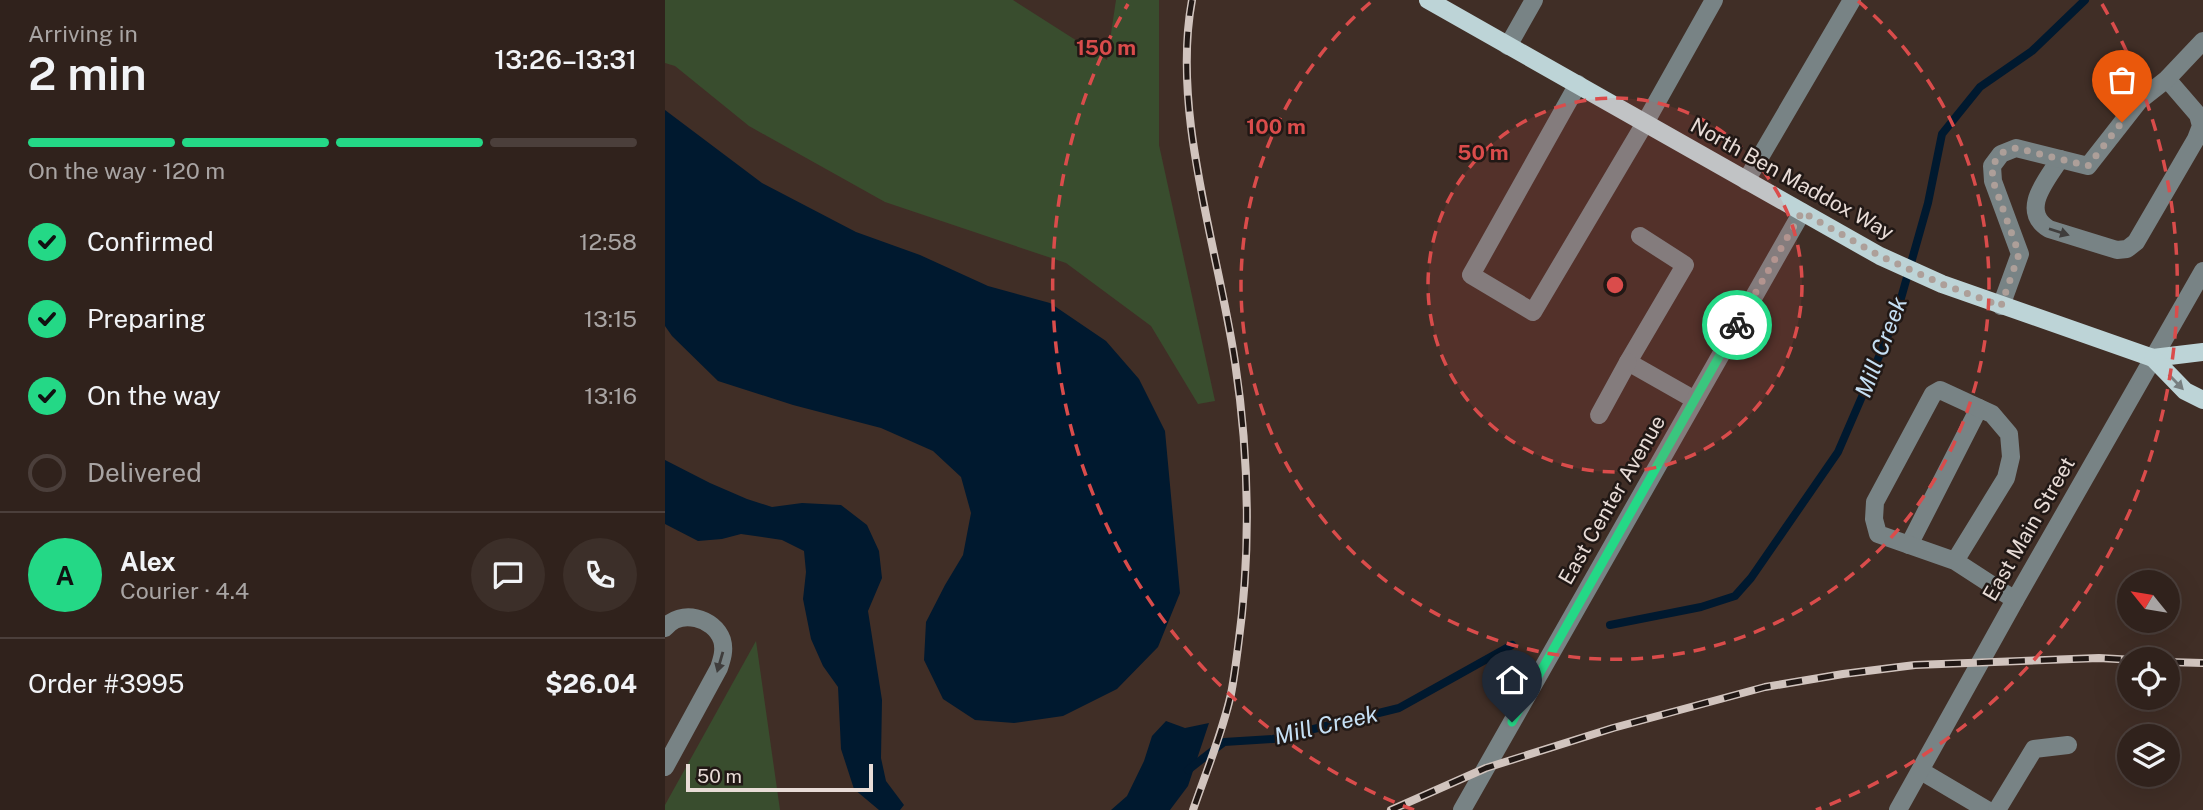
<!DOCTYPE html>
<meta charset="utf-8">
<style>
:root{--surface:#30221c;--page:#3c2f29;--text:#f1f3f6;--muted:#a8a4a3;--line:#4b3f3b;--accent:#24d886}
body{margin:0;font-family:"Public Sans",sans-serif;background:var(--page);color:var(--text);height:100vh;display:flex;flex-direction:column;font-size:26px;white-space:nowrap}
*{box-sizing:border-box;margin:0}
p{font-size:23px;color:var(--muted)}
.icon{flex:none;width:38px;height:38px;fill:none;stroke:currentColor;stroke-width:2;stroke-linecap:round;stroke-linejoin:round}
.map{position:relative;flex:1;overflow:hidden}
.drawer{display:flex;flex-direction:column;background:var(--surface);width:665px}
.drawer>*{flex:none}
.needle{width:46px;rotate:300deg}
.tools{position:absolute;left:1452px;top:570px;display:grid;gap:14px}
.tools a{display:grid;place-items:center;width:63px;height:63px;border-radius:50%;background:var(--surface);box-shadow:0 7px 28px #0002,0 0 0 2px var(--line);font-size:35px}
.scale{position:absolute;left:21px;bottom:18px;width:187px;box-sizing:border-box;padding-left:7px;border:4px solid #e8dcd7;border-top:0;font-size:19px;line-height:24px;white-space:nowrap;color:#e8dcd7;-webkit-text-stroke:5px #211815;paint-order:stroke}
.pin{position:absolute;display:grid;place-items:center;width:60px;height:60px;color:#fff;margin:-72px -30px;border-radius:50% 50% 50% 0;rotate:-45deg;box-shadow:0 0 7px #0007}
.pin .icon{rotate:45deg}
.courier{position:absolute;display:grid;place-items:center;width:70px;height:70px;margin:-35px;border:5px solid #24d886;border-radius:50%;background:#fff;color:#222;box-shadow:0 2px 9px #0007}
.summary em{font-style:normal;font-weight:600}
.summary div{display:flex;flex-direction:column-reverse}
.summary{display:flex;align-items:center;justify-content:space-between;height:119px;padding:0 28px}
h1{font-size:46px;font-weight:600;line-height:52px}
.bar{display:grid;grid-template-columns:repeat(4,1fr);gap:10px 7px;align-content:center;height:84px;padding:0 28px}
.bar i{height:9px;border-radius:5px;background:var(--line)}
.bar .active{background:var(--accent)}
.bar p{grid-column:span 4}
.line{display:flex;align-items:center;gap:18px;padding:0 28px;border-top:2px solid var(--line)}
.line div{flex:1}
.round{display:grid;place-items:center;flex:none;width:74px;height:74px;border-radius:37px;background:var(--page)}
ol{padding:0 28px;list-style:none}
li{display:flex;align-items:center;gap:21px;height:77px}
li p{margin-inline-start:auto}
li .icon{padding:7px;border-radius:50%;background:var(--accent);color:#111;stroke-width:4}
li:last-child{color:var(--muted)}
li i{width:38px;height:38px;border:4px solid var(--line);border-radius:50%}
main{display:flex;flex:1;min-height:0}
.map>svg:first-child{display:block}
.green{fill:#394d2e}
.water{fill:#00192f}
.lines{fill:none;stroke-linecap:round;stroke-linejoin:round}
.stream{stroke:#00192f;stroke-width:8}
.minor{stroke:#788385;stroke-width:18}
.major{stroke:#bdd4d7;stroke-width:18}
.rail-casing{stroke:#d1c4be;stroke-width:8}
.rail{stroke:#211815;stroke-width:5;stroke-dasharray:16;stroke-linecap:butt}
.oneway{fill:#3f3d3c}
.oneway2{fill:#777f80}
.done{stroke:#ad9f99;stroke-width:7;stroke-dasharray:0 12.6}
.route{stroke:#24d886;stroke-width:9}
.ring{fill:none;stroke:#da4c4b;stroke-width:3.5;stroke-dasharray:12 9}
.labels{text-anchor:middle;stroke-width:5;stroke-linejoin:round;paint-order:stroke}
.street-label{font-size:21px;fill:#e8dcd7;stroke:#211815}
.water-label{font-size:23px;font-style:italic;fill:#c6e0f5;stroke:#211815}
.centre{fill:#da4c4b;stroke:#211815;stroke-width:3.5}
.ring-label{font-size:21px;text-anchor:middle;font-weight:bold;fill:#da4c4b;stroke:#211815;stroke-width:5;stroke-linejoin:round;paint-order:stroke}
</style>
<main>
<section class="drawer">
<div class="summary"><div><h1>2 min</h1><p>Arriving in</p></div><em>13:26–13:31</em></div>
<div class="bar"><i class="active"></i><i class="active"></i><i class="active"></i><i></i><p>On the way · 120 m</p></div>
<ol>
<li><svg class="icon" aria-label="check" viewBox="0 0 24 24"><path d="M5 12l5 5 9-10"/></svg>Confirmed<p>12:58</p></li>
<li><svg class="icon" aria-label="check" viewBox="0 0 24 24"><path d="M5 12l5 5 9-10"/></svg>Preparing<p>13:15</p></li>
<li><svg class="icon" aria-label="check" viewBox="0 0 24 24"><path d="M5 12l5 5 9-10"/></svg>On the way<p>13:16</p></li>
<li><i></i>Delivered</li>
</ol>
<div class="line" style="height:126px"><b class="round" style="background:var(--accent);color:#111">A</b><div><b>Alex</b><p>Courier · 4.4</p></div><a class="round"><svg class="icon" aria-label="chat" viewBox="0 0 24 24"><path d="M4 5h16v11H9l-5 4z"/></svg></a><a class="round"><svg class="icon" aria-label="phone" viewBox="0 0 24 24"><path d="M5 4h4l2 5-3 2q2 4 5 5l2-3 5 2v4C11 20 4 13 5 4z"/></svg></a></div>
<div class="line" style="height:91px"><div>Order #3995</div><b>$26.04</b></div>
</section>
<div class="map">
<svg width="1538" height="810" viewBox="0 0 1538 810">
<rect width="100%" height="100%" fill="#402e26"/>
<g class="green">
<polygon points="0,0 348,0 442,60 451,0 494,0 494,145 550,401 533,404 486,326 401,263 220,202 84,126 10,66 0,63"/>
<polygon points="91,641 115,810 0,810 0,805"/>
</g>
<g class="water">
<polygon points="0,110 97,183 191,232 255,255 323,286 385,303 441,341 474,379 500,431 515,593 493,647 452,689 398,716 349,723 310,720 278,699 259,660 261,622 280,585 298,555 306,513 296,477 268,451 216,428 128,405 53,381 7,336 0,326"/>
<polygon points="0,460 45,483 82,499 107,507 137,503 176,505 202,525 214,551 217,578 203,611 217,700 216,758 221,781 239,805 235,810 214,810 189,789 176,749 173,687 158,666 146,639 138,599 141,572 139,551 117,540 76,534 57,539 33,541 0,524"/>
<polygon points="501,721 520,728 544,723 523,786 505,810 446,810 462,796 479,761 487,736"/>
</g>
<g class="lines">
<g class="stream">
<polyline points="945,625 1036,607 1070,596 1086,578 1173,452 1202,385 1231,316 1263,203 1277,134 1315,87 1367,51 1420,0"/>
<polyline points="523,770 559,742 608,739 734,708 847,645"/>
</g>
<g class="minor">
<polyline points="843,46 869,0"/>
<polyline points="913,84 806,275 868,312 980,123 1049,0"/>
<path d="M1395 159C1382 180 1354 210 1384 229L1452 250 1462 249 1471 242 1531 139 1536 126 1533 115 1502 79"/>
<polyline points="1081,181 1187,0"/>
<polyline points="975,236 1020,265 963,362 1030,400"/>
<polyline points="1336,306 1355,254 1328,181 1327,166 1336,154 1351,148 1423,166 1474,101 1502,79 1538,41"/>
<polyline points="934,415 963,362"/>
<polyline points="1244,545 1314,408"/>
<polyline points="1290,561 1213,534 1209,519 1210,502 1268,394 1275,390 1327,414 1344,434 1346,457 1341,478 1290,561 1350,600"/>
<path d="M0 628C15 609 49 617 57 640 60 650 57 659 54 668L0 767"/>
<polyline points="1256,771 1322,810"/>
<polyline points="797,810 1137,212"/>
<polyline points="1233,810 1350,600 1538,271"/>
<polyline points="1332,810 1369,749 1403,745"/>
</g>
<g class="major">
<polyline points="763,0 1215,256 1277,284 1488,358 1538,352"/>
<polyline points="1488,358 1520,391 1538,400"/>
</g>
<g class="rail-casing">
<g id="rail">
<path d="M527 0C506 113 553 248 570 362 584 455 586 553 573 647 571 663 569 679 566 694 557 734 541 772 528 810"/>
<polyline points="1503,662 1538,663"/>
<polyline points="726,810 821,768 948,728 1100,687 1178,674 1250,665 1434,658 1470,660"/>
</g>
</g>
<use href="#rail" class="rail"/>
</g>
<defs><path id="oneway-solid" d="M-6-.8H1V-3.2L6.5 0L1 3.2V.8H-6Z" transform="scale(1.75)"/></defs>
<g class="oneway">
<use href="#oneway-solid" transform="translate(1394 232) rotate(18)"/>
<use href="#oneway-solid" transform="translate(55 662) rotate(106)"/>
</g>
<use class="oneway2" href="#oneway-solid" transform="translate(1511 382) rotate(46)"/>
<g class="lines">
<polyline class="done" points="1072,325 1137,212 1215,256 1277,284 1336,306 1354,254 1328,181 1327,166 1336,153 1351,148 1423,166 1457,122"/>
<polyline class="route" points="847,722 1072,325"/>
</g>
<circle cx="950" cy="285" r="187" fill="#da4c4b" fill-opacity=".12"/>
<g class="ring">
<circle cx="950" cy="285" r="187"/>
<path d="M1193 1A374 374 0 1 1 707 1"/>
<path d="M749 810A562 562 0 0 1 463 4M1437 4A562 562 0 0 1 1151 810"/>
</g>
<g class="labels">
<g class="street-label">
<text transform="translate(1127 179) rotate(29)" y="7">North Ben Maddox Way</text>
<text transform="translate(947 500) rotate(-60)" y="7">East Center Avenue</text>
<text transform="translate(1364 529) rotate(-60)" y="7">East Main Street</text>
</g>
<g class="water-label">
<text transform="translate(1216 347) rotate(-69)" y="8">Mill Creek</text>
<text transform="translate(661 725) rotate(-13)" y="8">Mill Creek</text>
</g>
</g>
<circle cx="950" cy="285" r="10" class="centre"/>
<g class="ring-label">
<text x="441" y="55">150 m</text>
<text x="611" y="134">100 m</text>
<text x="818" y="160">50 m</text>
</g>
</svg>
<div class="tools">
<a><svg class="needle" viewBox="-14 -14 28 28"><path d="M0-13l5 13h-10z" fill="#e53935"/><path d="M0 13l5-13h-10z" fill="#a8a4a3"/></svg></a>
<a><svg class="icon" aria-label="locate" viewBox="0 0 24 24"><circle cx="12" cy="12" r="6"/><path d="M12 2v4M12 18v4M2 12h4M18 12h4"/></svg></a>
<a><svg class="icon" aria-label="layers" viewBox="0 0 24 24"><path d="M12 4l9 5-9 5-9-5zM3 14l9 5 9-5"/></svg></a>
</div>
<div class="scale">50 m</div>
<div class="pin" style="left:1457px;top:122px;background:#ea580c"><svg class="icon" aria-label="bag" viewBox="0 0 24 24"><path d="M5 8h14l-1 12H6zM9 8a3 3 0 0 1 6 0"/></svg></div>
<div class="pin" style="left:847px;top:722px;background:#1f2937"><svg class="icon" aria-label="home" viewBox="0 0 24 24"><path d="M3 11l9-7 9 7M6 9v11h12V9"/></svg></div>
<div class="courier" style="left:1072px;top:325px"><svg class="icon" aria-label="bike" viewBox="0 0 24 24"><circle cx="6" cy="16" r="4"/><circle cx="18" cy="16" r="4"/><path d="M6 16l4-8h5l3 8M10 8l3 8H6M13 5h3"/></svg></div>
</div>
</main>
